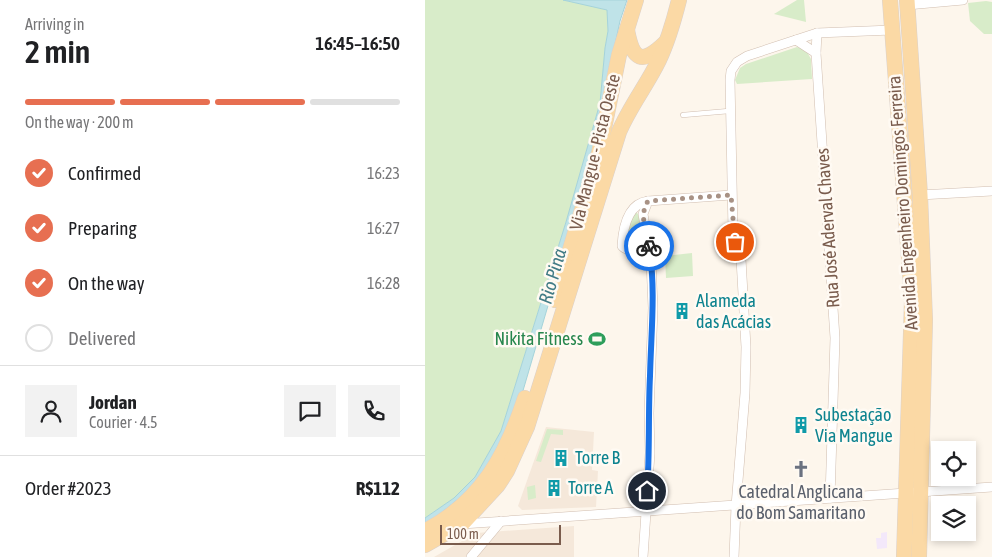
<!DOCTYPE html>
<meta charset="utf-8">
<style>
:root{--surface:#fff;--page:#f2f2f2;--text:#202124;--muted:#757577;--line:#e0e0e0;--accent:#e76f51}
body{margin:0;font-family:"Asap Condensed",sans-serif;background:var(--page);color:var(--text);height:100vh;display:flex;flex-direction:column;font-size:19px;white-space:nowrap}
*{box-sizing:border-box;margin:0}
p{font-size:16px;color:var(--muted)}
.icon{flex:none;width:28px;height:28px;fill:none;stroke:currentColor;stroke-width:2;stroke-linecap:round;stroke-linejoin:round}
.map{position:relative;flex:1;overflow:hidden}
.panel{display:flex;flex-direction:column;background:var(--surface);width:425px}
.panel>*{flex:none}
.tools{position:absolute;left:506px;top:441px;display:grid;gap:10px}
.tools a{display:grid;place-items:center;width:45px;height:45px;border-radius:0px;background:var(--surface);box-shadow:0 2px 8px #0003;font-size:25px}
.scale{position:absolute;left:15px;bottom:12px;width:121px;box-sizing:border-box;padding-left:5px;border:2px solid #7a5c4d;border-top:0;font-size:14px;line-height:18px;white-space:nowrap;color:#7a5c4d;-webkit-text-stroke:4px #fffaf3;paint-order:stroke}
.pin{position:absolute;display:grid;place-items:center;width:42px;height:42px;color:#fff;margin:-21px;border:2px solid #fff;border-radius:50%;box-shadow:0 1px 5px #0007}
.courier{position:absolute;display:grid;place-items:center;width:50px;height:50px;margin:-25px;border:4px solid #1a73e8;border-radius:50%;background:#fff;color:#222;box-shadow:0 1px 6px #0007}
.overview em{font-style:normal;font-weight:600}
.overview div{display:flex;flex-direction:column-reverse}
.overview{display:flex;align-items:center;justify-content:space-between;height:85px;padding:0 25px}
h1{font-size:32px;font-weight:600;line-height:38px}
.bar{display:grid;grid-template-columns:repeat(4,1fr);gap:8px 5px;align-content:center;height:60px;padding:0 25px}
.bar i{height:6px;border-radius:4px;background:var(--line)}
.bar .selected{background:var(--accent)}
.bar p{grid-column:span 4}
.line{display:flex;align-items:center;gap:12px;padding:0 25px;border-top:1px solid var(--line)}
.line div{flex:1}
.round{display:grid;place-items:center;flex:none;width:52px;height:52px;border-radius:0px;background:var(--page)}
ol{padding:0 25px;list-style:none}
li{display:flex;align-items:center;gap:15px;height:55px}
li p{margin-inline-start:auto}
li .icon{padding:5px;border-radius:50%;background:var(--accent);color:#fff;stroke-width:4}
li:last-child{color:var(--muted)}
li i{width:28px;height:28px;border:2px solid var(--line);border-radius:50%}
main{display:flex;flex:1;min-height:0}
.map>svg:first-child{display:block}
.residential{fill:#f5e8da}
.education{fill:#f3e8fa}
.green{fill:#d8ecc9}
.water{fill:#bfe3e8;stroke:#a5d3da}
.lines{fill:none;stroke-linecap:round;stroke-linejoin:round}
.lane-casing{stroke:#d1beb0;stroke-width:5.5}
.street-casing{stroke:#d1beb0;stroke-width:10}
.primary-casing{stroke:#dad1cd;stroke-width:16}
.lane{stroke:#fff;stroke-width:4.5}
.street{stroke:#fff;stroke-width:9}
.primary{stroke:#fbd9a5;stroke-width:15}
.done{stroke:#a89285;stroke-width:5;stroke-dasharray:0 9}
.route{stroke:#1a73e8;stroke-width:6}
.labels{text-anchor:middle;stroke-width:5;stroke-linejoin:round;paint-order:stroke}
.street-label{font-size:18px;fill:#7a5c4d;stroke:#fffaf3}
.culture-label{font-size:18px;fill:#0d838f;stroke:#fffaf3;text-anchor:start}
.leisure-label{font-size:18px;fill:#27864d;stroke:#fffaf3;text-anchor:end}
.worship-label{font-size:18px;fill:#5b616d;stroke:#fffaf3}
.water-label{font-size:19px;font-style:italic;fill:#437c86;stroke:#fffaf3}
</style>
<main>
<section class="panel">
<div class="overview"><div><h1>2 min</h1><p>Arriving in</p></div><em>16:45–16:50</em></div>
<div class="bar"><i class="selected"></i><i class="selected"></i><i class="selected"></i><i></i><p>On the way · 200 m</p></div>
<ol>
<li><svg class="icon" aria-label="check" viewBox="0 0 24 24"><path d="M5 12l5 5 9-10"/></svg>Confirmed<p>16:23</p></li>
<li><svg class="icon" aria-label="check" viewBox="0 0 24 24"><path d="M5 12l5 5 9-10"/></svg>Preparing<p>16:27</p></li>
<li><svg class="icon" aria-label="check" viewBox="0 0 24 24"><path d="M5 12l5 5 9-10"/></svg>On the way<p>16:28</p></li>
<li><i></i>Delivered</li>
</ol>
<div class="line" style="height:90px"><a class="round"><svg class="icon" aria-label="person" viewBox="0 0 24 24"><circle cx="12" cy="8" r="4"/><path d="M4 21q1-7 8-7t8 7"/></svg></a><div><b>Jordan</b><p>Courier · 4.5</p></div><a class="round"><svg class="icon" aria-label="chat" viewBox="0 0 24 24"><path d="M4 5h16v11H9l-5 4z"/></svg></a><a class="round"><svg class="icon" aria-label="phone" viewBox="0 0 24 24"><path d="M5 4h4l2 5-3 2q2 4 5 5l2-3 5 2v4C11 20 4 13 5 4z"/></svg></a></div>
<div class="line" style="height:65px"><div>Order #2023</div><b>R$112</b></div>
</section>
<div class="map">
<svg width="567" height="557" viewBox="0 0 567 557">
<rect width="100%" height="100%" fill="#fdf6ec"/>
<g class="residential">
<polygon points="121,427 169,432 167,470 173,471 171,507 97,510 93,506"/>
<polygon points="149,526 149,557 9,557 51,533"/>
</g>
<polygon class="education" points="462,532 462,548 452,549 451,538 456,538 456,533"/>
<g class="green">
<polygon points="0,0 138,0 182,9 183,31 180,48 175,103 141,222 76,431 50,477 29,498 0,518"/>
<polygon points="372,0 379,0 381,22 349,14"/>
<polygon points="561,1 567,2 567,34 559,34 545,21 543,3"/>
<polygon points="372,47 381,50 386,59 387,79 312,84 310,80 315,68 321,64"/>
<polygon points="211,212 216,217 218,243 217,246 209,248 201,244 205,216"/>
<polygon points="267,253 268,276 241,278 240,256"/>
<polygon points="122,429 138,430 138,435 126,434 116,462 111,461"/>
<polygon points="110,485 111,498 103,500 102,487"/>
</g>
<polygon class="water" points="138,0 202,0 195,21 165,163 92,411 53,483 0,526 0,518 29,498 50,477 76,431 141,222 175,103 180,48 183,31 182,10"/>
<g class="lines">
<g class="lane-casing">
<polyline id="lane" points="258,115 304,111"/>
</g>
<g class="street-casing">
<g id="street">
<polyline points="482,5 538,0"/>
<polyline points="392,33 391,53 410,338 405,498"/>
<polyline points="371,40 391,53"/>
<polyline points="495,195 567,191"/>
<path d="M223 201C202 204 198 228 197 246 204 254 216 246 225 252"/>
<polyline points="37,524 567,487"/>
<polyline points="46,557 76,521"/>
<polyline points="218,557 225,453 224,413 228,308 226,261 218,214 223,201 306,195"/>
<polyline points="309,557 311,506 320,393 321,347 316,259 308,231 305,80 306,71 312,62 322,56 392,33 467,30"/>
</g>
</g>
<g class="primary-casing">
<g id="primary">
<polyline points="465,0 487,300 479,557"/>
<polyline points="482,0 495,195 500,320 494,557"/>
<path d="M202 30C208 61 217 65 240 43"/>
<polyline points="130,300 174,153 194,55 211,0"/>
<path d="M0 531C56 502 81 456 100 398"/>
<path d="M0 545 37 524 73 485 82 471 102 427 194 132C205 106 222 85 234 60 243 41 249 20 254 0"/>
</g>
</g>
<use href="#lane" class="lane"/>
<use href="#street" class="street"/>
<use href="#primary" class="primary"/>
</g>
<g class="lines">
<path class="done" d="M224 246C221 232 214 214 223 201L306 195 310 242"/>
<path class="route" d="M222 491C225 453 223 415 225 376 226 333 231 289 224 246"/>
</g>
<defs>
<g id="building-bare" transform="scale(1.35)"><path d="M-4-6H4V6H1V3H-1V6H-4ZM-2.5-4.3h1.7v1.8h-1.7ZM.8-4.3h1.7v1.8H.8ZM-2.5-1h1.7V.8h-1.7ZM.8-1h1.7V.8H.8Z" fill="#0f9aa8" stroke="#fffaf3" stroke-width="2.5" paint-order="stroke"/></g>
<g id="stadium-bare" transform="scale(1.35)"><path d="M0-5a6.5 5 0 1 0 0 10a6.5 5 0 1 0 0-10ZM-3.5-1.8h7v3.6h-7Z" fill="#2e9e5b" stroke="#fffaf3" stroke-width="2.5" paint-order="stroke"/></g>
<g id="church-bare" transform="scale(1.35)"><path d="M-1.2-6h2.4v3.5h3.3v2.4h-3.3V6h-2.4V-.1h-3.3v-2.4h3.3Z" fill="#6b7280" stroke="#fffaf3" stroke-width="2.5" paint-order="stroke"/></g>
</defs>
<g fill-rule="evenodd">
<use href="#building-bare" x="257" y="311"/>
<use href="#stadium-bare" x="172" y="339"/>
<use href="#building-bare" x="376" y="425"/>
<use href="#building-bare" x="136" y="458"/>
<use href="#church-bare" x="376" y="469"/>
<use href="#building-bare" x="129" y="488"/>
</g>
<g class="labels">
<g class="street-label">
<text transform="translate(170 152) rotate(-76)" y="6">Via Mangue - Pista Oeste</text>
<text transform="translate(478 203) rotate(-94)" y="6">Avenida Engenheiro Domingos Ferreira</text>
<text transform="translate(403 228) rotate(-94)" y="6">Rua José Aderval Chaves</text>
</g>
<g class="culture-label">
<text x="271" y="307">Alameda<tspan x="271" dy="21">das Acácias</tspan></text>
<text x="390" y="421">Subestação<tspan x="390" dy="21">Via Mangue</tspan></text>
<text x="150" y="464">Torre B</text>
<text x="143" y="494">Torre A</text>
</g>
<g class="leisure-label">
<text x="158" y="345">Nikita Fitness</text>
</g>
<g class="worship-label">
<text x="376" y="498">Catedral Anglicana<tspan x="376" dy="21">do Bom Samaritano</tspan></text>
</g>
<g class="water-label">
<text transform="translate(127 276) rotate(-74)" y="7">Rio Pina</text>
</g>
</g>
</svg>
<div class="tools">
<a><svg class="icon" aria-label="locate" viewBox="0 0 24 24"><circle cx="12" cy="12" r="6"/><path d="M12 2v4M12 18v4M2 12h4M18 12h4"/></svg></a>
<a><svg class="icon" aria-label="layers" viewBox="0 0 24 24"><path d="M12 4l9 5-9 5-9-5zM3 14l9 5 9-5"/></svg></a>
</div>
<div class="scale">100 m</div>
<div class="pin" style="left:310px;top:242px;background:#ea580c"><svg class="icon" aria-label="bag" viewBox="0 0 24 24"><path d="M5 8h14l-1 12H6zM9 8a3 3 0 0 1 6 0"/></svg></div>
<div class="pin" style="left:222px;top:491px;background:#1f2937"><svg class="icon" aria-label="home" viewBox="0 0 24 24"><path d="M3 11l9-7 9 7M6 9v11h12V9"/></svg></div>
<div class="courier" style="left:224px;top:246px"><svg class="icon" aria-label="bike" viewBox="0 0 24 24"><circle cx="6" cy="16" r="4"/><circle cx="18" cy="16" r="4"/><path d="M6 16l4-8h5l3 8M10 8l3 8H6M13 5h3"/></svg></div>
</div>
</main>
